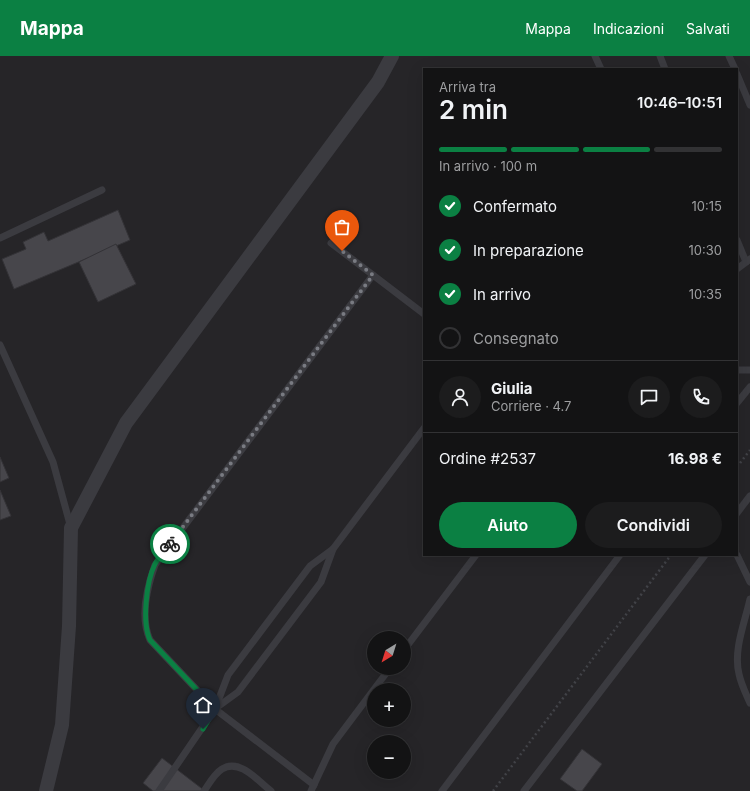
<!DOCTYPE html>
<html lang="it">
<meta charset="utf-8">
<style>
:root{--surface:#131314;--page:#1c1c1d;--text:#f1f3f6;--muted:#9d9ea0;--line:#323234;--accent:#0b8043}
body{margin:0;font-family:Inter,sans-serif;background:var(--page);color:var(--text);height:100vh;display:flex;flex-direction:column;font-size:15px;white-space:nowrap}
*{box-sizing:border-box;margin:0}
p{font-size:13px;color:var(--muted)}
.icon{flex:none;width:22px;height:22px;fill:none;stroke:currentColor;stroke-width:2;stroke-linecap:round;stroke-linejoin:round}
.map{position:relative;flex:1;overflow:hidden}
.details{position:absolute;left:423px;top:12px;width:315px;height:488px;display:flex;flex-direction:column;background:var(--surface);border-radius:0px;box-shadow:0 4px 16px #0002,0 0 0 1px var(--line)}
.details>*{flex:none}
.needle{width:26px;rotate:218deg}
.tools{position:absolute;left:367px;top:575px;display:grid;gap:8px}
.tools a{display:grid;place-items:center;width:44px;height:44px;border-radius:50%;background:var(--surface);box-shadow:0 4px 16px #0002,0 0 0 1px var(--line);font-size:20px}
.pin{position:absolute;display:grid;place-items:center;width:34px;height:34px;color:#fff;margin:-41px -17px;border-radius:50% 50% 50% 0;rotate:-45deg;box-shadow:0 0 4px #0007}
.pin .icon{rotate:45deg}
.courier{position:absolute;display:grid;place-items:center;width:40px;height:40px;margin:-20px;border:3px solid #0b8043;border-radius:50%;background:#fff;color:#222;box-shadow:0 1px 5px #0007}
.head em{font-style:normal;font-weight:600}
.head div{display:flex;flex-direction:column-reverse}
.head{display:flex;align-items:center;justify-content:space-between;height:68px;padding:0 16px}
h1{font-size:26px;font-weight:600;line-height:30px}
.bar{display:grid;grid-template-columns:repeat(4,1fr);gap:6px 4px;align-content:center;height:48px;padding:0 16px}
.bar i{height:5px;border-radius:3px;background:var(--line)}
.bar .on{background:var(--accent)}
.bar p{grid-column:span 4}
.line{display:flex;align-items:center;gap:10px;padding:0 16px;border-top:1px solid var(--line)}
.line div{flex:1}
.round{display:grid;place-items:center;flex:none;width:42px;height:42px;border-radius:21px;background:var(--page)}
ol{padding:0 16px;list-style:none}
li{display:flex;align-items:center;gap:12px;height:44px}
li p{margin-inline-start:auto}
li .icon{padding:4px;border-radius:50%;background:var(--accent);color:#fff;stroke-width:4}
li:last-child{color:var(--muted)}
li i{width:22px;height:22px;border:2px solid var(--line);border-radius:50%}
.action{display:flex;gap:8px;margin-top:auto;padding:8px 16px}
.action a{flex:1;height:46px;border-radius:24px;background:var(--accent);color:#fff;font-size:16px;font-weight:600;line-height:46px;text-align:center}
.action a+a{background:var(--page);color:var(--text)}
header{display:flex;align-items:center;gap:24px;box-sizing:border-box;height:56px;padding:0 20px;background:var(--accent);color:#fff}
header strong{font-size:19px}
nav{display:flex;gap:22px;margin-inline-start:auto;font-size:14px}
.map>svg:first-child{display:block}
.built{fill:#262528;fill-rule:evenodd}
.building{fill:#47464b;stroke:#343337}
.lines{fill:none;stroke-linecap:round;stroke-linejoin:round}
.path{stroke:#414247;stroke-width:2.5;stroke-dasharray:2 3;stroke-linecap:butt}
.lane{stroke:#3b3b40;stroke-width:7}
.street{stroke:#3b3b40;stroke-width:14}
.done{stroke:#797b82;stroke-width:4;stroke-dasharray:0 7.2}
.route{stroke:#0b8043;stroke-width:5}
</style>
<header>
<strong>Mappa</strong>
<nav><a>Mappa</a><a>Indicazioni</a><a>Salvati</a></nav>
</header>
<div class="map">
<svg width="750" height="735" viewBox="0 0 750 735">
<rect width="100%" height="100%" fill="#19191b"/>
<path class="built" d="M0 0H750V735H0ZM424 13H737V499H424ZM374 582H404V612H374ZM374 634H404V664H374ZM374 686H404V716H374Z"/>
<g class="building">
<polygon points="118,154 130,184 109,193 112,201 91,211 88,202 14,233 2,203 26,193 23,186 44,176 48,185"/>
<polygon points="116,188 136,228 98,246 79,206"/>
<polygon points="0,401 9,422 0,426"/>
<polygon points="0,434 11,460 0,464"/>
<polygon points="582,693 602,708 582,735 577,735 560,723"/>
<polygon points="162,702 205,735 153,735 143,727"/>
</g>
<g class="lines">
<g class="path">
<polyline points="737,411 750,394"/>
<polyline points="493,735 671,499"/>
</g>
<g class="lane">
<polyline points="595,0 601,13"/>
<polyline points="660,0 665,13"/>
<polyline points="729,0 735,13"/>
<polyline points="737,18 750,49"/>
<polyline points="0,182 102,134"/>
<polyline points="737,184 746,206"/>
<polyline points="331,187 424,258"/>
<polyline points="737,213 750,203"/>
<polyline points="0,289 53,406 71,472"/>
<polyline points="737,314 750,314"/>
<polyline points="737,347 750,331"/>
<polyline points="737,457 750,440"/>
<polyline points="737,499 750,526"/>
<path d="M750 543C745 566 733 594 739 618 741 628 746 638 750 647"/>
<polyline points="404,594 476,499"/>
<polyline points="216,652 238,636 321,526 333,493"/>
<path d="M314 729 215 653 150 584C140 562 147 531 155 509L373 219"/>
<polyline points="159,735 215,653 228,619 310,510 333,493 424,372"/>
<path d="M204 735C209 728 214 718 222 713 240 702 258 725 271 735"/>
<polyline points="311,735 333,688 390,612"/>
<polyline points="442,735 620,499"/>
<polyline points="524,735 705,499"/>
</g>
<polyline class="street" points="46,735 62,669 69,570 71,472 126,367 378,26 392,0"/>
</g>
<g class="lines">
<polyline class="done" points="170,488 373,219 342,195"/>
<path class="route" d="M170 488C165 495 159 501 155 508 146 526 142 567 150 584L215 653 203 673"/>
</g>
</svg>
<div class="tools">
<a><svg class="needle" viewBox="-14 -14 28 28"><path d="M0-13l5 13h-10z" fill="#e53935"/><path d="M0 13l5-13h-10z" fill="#9d9ea0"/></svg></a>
<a>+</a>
<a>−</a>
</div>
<div class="pin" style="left:342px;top:195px;background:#ea580c"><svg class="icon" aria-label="bag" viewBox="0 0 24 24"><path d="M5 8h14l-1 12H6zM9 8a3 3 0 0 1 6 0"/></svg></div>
<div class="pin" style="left:203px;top:673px;background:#1f2937"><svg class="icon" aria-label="home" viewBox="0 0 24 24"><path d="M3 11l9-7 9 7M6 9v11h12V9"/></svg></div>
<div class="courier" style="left:170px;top:488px"><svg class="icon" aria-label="bike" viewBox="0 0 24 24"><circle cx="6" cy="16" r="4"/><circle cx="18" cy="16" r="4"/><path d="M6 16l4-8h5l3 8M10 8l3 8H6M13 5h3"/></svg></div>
<section class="details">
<div class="head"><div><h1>2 min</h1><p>Arriva tra</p></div><em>10:46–10:51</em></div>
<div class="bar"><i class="on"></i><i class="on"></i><i class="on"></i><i></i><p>In arrivo · 100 m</p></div>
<ol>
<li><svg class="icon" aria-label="check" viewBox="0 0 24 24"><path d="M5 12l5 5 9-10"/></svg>Confermato<p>10:15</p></li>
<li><svg class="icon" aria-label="check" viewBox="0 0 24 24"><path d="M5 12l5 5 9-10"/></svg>In preparazione<p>10:30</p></li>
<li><svg class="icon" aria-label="check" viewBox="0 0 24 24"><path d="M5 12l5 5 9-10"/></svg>In arrivo<p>10:35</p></li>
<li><i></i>Consegnato</li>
</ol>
<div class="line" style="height:72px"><a class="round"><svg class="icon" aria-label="person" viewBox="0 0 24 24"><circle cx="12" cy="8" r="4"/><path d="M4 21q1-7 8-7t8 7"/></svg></a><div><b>Giulia</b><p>Corriere · 4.7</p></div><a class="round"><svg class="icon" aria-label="chat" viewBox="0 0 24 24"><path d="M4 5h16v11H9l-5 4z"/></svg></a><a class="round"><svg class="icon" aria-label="phone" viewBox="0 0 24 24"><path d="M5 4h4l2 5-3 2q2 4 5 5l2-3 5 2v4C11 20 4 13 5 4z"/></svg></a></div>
<div class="line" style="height:52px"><div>Ordine #2537</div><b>16.98 €</b></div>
<div class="action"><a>Aiuto</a><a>Condividi</a></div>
</section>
</div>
